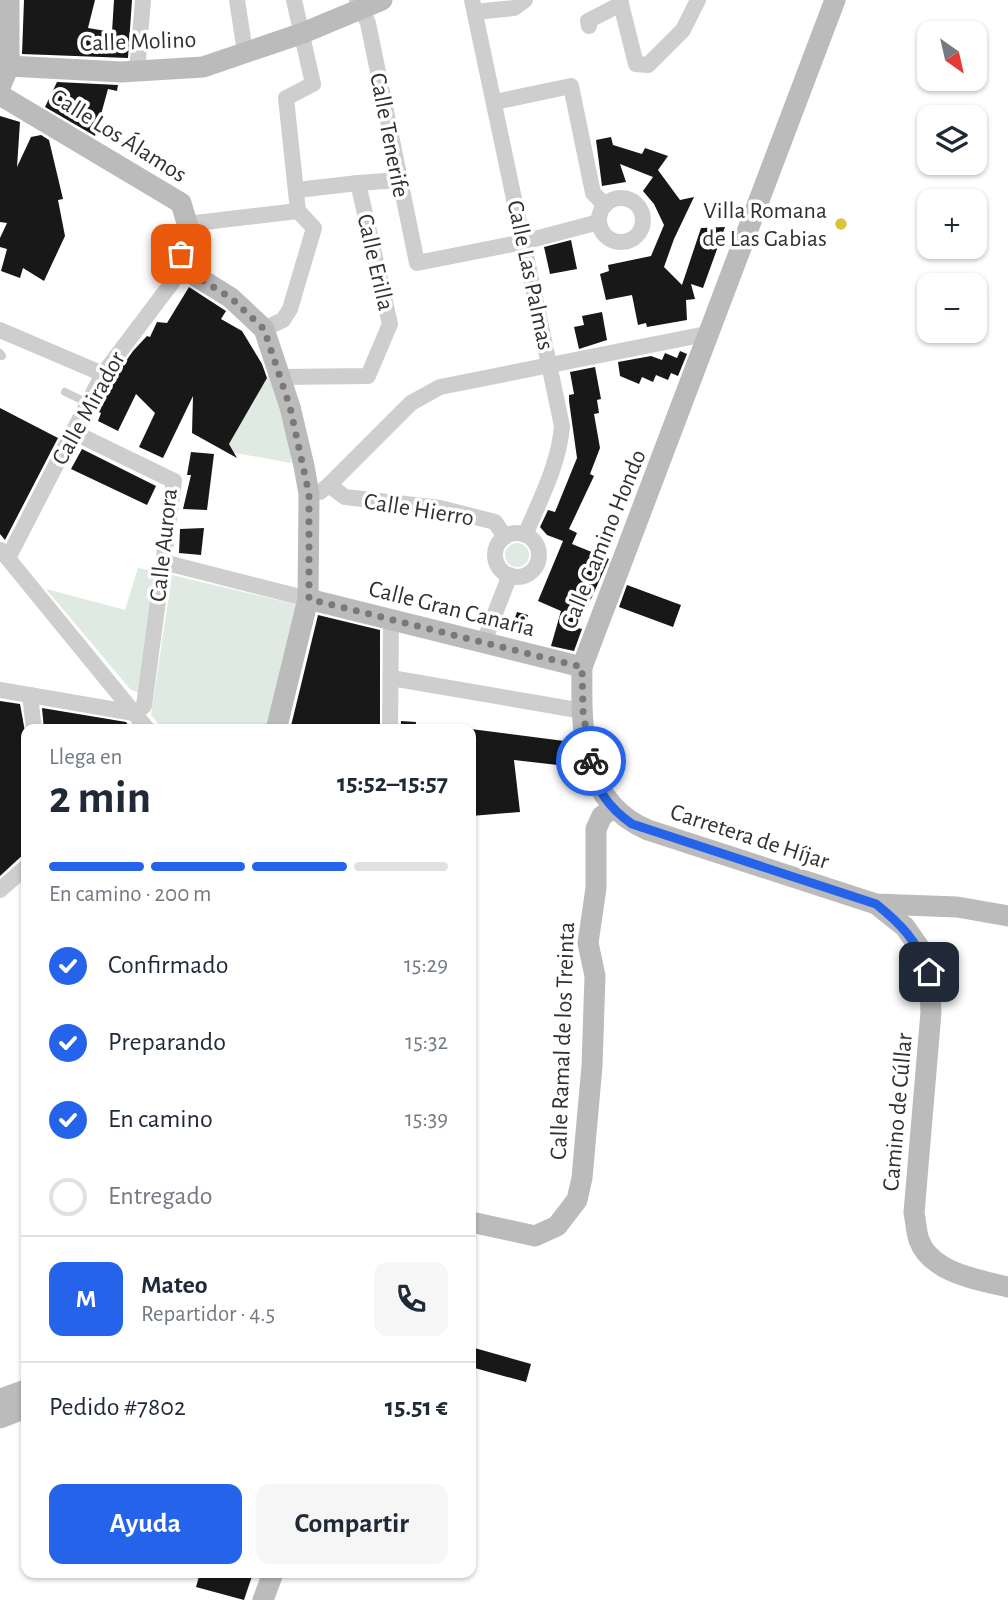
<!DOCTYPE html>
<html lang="es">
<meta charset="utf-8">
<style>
:root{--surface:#fff;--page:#f6f6f7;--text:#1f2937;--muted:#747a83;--line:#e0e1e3;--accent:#2563eb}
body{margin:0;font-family:"Alegreya Sans",sans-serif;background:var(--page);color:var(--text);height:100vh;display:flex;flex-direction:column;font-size:26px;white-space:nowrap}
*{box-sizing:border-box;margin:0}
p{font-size:23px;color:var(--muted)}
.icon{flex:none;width:38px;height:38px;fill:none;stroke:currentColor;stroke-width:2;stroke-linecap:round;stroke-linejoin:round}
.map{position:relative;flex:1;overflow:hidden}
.details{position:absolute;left:21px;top:724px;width:455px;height:854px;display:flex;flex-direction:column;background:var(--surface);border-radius:14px;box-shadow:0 2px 5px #0004}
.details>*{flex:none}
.needle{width:46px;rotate:146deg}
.fabs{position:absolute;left:917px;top:21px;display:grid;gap:14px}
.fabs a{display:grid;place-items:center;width:70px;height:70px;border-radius:14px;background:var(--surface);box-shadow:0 2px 5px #0004;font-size:35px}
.pin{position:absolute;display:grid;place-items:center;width:60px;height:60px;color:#fff;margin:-30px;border-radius:14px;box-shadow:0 4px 10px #0006}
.courier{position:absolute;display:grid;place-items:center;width:70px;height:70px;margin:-35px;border:5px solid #2563eb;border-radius:50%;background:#fff;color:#222;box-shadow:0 2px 9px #0007}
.summary em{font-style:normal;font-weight:600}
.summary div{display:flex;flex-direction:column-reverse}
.summary{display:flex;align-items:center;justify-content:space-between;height:119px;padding:0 28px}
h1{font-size:46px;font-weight:600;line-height:52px}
.bar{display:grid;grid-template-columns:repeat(4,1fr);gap:10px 7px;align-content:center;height:84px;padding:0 28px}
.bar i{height:9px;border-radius:5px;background:var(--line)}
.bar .current{background:var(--accent)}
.bar p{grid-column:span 4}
.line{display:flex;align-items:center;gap:18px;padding:0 28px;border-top:2px solid var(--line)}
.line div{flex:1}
.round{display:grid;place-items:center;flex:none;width:74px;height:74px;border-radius:14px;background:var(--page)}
ol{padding:0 28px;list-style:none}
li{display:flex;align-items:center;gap:21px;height:77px}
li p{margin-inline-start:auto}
li .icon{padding:7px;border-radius:50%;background:var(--accent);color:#fff;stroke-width:4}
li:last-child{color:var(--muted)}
li i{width:38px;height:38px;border:4px solid var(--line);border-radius:50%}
.cta{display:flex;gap:14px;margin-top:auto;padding:14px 28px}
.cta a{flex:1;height:80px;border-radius:14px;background:var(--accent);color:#fff;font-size:28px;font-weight:600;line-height:80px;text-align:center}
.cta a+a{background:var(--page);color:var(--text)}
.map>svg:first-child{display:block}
.green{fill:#deeae2}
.building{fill:#181818}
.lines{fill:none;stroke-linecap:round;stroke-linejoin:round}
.lane{stroke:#cecece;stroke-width:8}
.street{stroke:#cecece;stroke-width:16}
.secondary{stroke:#bbb;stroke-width:21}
.done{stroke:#797979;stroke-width:7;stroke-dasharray:0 12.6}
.route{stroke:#2563eb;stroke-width:9}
.poi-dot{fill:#dcc23f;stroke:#fff;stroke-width:2.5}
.labels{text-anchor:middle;stroke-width:7;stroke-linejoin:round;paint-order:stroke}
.street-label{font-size:24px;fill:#313131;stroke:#fff}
.poi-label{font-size:24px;fill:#313131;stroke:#fff;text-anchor:end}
</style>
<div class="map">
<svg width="1008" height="1600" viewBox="0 0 1008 1600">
<rect width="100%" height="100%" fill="#fff"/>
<g class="green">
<polygon points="272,369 291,433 291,463 225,451 231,448 229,444"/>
<circle cx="517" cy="555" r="12"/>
<polygon points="138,568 154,571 138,692 131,690 46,589 125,610"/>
<polygon points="172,575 298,605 267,730 164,730 151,715"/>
</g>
<g class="building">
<polygon points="24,0 95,0 88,28 112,32 114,0 132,0 128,58 22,54"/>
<polygon points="57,82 118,85 117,91 108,89 95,136 45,107"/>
<polygon points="0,116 20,122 17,167 31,137 41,135 49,140 63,199 58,200 65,236 44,281 23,268 20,278 1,271 7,249 0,247 0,238 7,223 0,222"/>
<polygon points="611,137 613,145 642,154 645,148 668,156 658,170 680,200 694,197 674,239 664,267 682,285 701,228 725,227 703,288 691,284 695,299 686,300 687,320 647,327 646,323 638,325 632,295 606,300 600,274 609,271 608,265 651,256 664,225 654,204 643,191 653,177 620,164 626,182 602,186 596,140"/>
<polygon points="571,240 577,269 550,274 544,247"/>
<polygon points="189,287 226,311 221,319 242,331 262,364 267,378 229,444 237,458 192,433 193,396 163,458 139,447 155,413 136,394 118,431 98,421 101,413 99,412 116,375 133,351 147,336 150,337 157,322 167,323"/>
<polygon points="602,312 607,340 579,349 574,327 584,325 582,316"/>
<polygon points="680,351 687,354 678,376 671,373 668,380 656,375 653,382 642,377 639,384 620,376 618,362 651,356 662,360 665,353 677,358"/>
<polygon points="595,367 601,399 597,400 599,413 594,414 600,448 590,474 594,476 569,529 577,533 572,544 609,559 578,628 582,629 574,651 551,646 561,611 538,601 563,541 547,535 540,527 548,510 555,512 577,458 569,401 569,395 574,394 570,372"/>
<polygon points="0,408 58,438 5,540 0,534"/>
<polygon points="82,449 156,486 147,505 71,469"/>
<polygon points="191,452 214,454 207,510 183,509 191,475 187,475"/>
<polygon points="204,528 201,555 179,553 180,529"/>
<polygon points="627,585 681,605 673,627 619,607"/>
<polygon points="517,612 528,615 521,636 510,632"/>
<polygon points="318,615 380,630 380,730 290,730"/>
<polygon points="0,701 20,704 26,737 26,852 0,876"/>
<polygon points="42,708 126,722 132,730 44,730"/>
<polygon points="401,721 416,722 415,730 401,730"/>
<polygon points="471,729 572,742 575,767 514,760 520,812 471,816"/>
<polygon points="471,1347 531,1364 526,1382 471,1367"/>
<polygon points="200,1573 253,1573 244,1600 196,1587"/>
</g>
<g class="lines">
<g class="lane">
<polyline points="0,353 2,356"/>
<polyline points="65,392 88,403"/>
</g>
<g class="street">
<polyline points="237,0 245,52"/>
<polyline points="357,0 368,23 417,263 523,242 599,222"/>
<path d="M472 0 562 426C559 464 540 500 525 535"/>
<polyline points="620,0 636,64 648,65 683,30 698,0"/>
<polyline points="475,12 514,8 525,0"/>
<polyline points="589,26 588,21 621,4"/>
<polyline points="137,71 143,0"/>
<polyline points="495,102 571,86 593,193 605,205"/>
<polyline points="358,183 399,180"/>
<circle cx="621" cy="220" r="22"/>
<polyline points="187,224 298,211"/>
<polyline points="264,329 283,320 290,309 314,228 298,211 286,98 313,84 294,0"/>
<polyline points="0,330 103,374"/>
<polyline points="281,377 368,376 390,324 358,183 297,190"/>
<polyline points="329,485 345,497 440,508 495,522 505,537"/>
<polyline points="309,494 320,492 329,485 411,403 440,387 711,333"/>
<circle cx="517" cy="555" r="22"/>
<polyline points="1,550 148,730"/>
<polyline points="8,558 103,374 183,268"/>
<polyline points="163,562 308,599"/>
<polyline points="483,644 510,575"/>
<polyline points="391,678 583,711"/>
<polyline points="0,690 134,713 144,706 174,481 73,432"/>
<polyline points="30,695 34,730"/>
<polyline points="390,730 391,620"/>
<polyline points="0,890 26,867"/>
</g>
<g class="secondary">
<path d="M835 0 582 667C581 731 581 802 648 830L876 904 957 907 1008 916"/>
<polyline points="9,66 121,72 203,67 303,33 382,0"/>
<polyline points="0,87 9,66 9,0"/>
<polyline points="0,95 181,203 190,233 181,254 183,268 231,298 264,329 290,407 304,466 309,494 308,599 276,730"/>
<polyline points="308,599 582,667"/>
<path d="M876 904 905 927 921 950 929 972 931 1012 914 1213C916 1221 916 1232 919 1240 931 1273 979 1280 1008 1287"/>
<polyline points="471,1222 535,1236 557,1226 577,1200 582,1178 592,1066 595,976 588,943 596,888 596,829 602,816 613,808"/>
<polyline points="0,1399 26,1390"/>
<polyline points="0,1418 26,1408"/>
<polyline points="263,1600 273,1573"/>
</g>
</g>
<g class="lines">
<polyline class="done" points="181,254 183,268 231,298 264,329 290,407 309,494 309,599 582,667 583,711 591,761"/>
<path class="route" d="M591 761C595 789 609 808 632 824L876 904C901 924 917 941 929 972"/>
</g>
<circle class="poi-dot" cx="841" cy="224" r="7"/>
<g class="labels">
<g class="street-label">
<text transform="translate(138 41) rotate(-2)" y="8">Calle Molino</text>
<text transform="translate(119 135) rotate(32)" y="8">Calle Los Álamos</text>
<text transform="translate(390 135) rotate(79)" y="8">Calle Tenerife</text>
<text transform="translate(376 262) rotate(77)" y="8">Calle Erilla</text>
<text transform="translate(531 275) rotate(78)" y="8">Calle Las Palmas</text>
<text transform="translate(88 408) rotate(-61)" y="8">Calle Mirador</text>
<text transform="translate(419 509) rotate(9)" y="8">Calle Hierro</text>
<text transform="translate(603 539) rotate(-68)" y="8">Calle Camino Hondo</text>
<text transform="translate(163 545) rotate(-84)" y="8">Calle Aurora</text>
<text transform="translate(452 608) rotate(14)" y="8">Calle Gran Canaria</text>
<text transform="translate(750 836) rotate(18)" y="8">Carretera de Híjar</text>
<text transform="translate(562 1041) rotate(-88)" y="8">Calle Ramal de los Treinta</text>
<text transform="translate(897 1112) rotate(-85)" y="8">Camino de Cúllar</text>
</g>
<g class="poi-label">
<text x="827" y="218">Villa Romana<tspan x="827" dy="28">de Las Gabias</tspan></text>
</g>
</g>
</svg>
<div class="fabs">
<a><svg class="needle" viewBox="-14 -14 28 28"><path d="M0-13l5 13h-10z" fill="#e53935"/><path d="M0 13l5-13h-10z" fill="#747a83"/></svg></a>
<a><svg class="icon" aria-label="layers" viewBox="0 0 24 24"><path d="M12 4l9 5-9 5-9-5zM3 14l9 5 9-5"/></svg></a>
<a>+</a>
<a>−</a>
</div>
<div class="pin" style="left:181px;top:254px;background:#ea580c"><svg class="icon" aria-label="bag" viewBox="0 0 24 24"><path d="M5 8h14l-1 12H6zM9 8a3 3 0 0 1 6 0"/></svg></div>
<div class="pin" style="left:929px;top:972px;background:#1f2937"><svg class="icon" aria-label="home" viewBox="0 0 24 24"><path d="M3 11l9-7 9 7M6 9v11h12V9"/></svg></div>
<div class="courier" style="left:591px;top:761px"><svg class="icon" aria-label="bike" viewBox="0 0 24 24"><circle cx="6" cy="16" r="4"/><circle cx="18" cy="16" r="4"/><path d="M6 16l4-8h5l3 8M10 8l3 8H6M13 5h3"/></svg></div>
<section class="details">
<div class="summary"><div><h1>2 min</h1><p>Llega en</p></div><em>15:52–15:57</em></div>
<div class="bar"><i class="current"></i><i class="current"></i><i class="current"></i><i></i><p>En camino · 200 m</p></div>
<ol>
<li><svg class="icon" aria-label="check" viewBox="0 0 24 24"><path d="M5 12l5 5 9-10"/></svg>Confirmado<p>15:29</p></li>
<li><svg class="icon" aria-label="check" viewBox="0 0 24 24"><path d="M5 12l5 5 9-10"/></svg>Preparando<p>15:32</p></li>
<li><svg class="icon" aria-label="check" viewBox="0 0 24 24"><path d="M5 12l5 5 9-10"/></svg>En camino<p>15:39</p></li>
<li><i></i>Entregado</li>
</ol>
<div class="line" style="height:126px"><b class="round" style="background:var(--accent);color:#fff">M</b><div><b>Mateo</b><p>Repartidor · 4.5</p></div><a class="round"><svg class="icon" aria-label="phone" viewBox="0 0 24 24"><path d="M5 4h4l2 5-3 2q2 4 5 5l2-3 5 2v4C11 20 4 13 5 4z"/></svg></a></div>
<div class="line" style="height:91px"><div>Pedido #7802</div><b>15.51 €</b></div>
<div class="cta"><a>Ayuda</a><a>Compartir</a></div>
</section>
</div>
